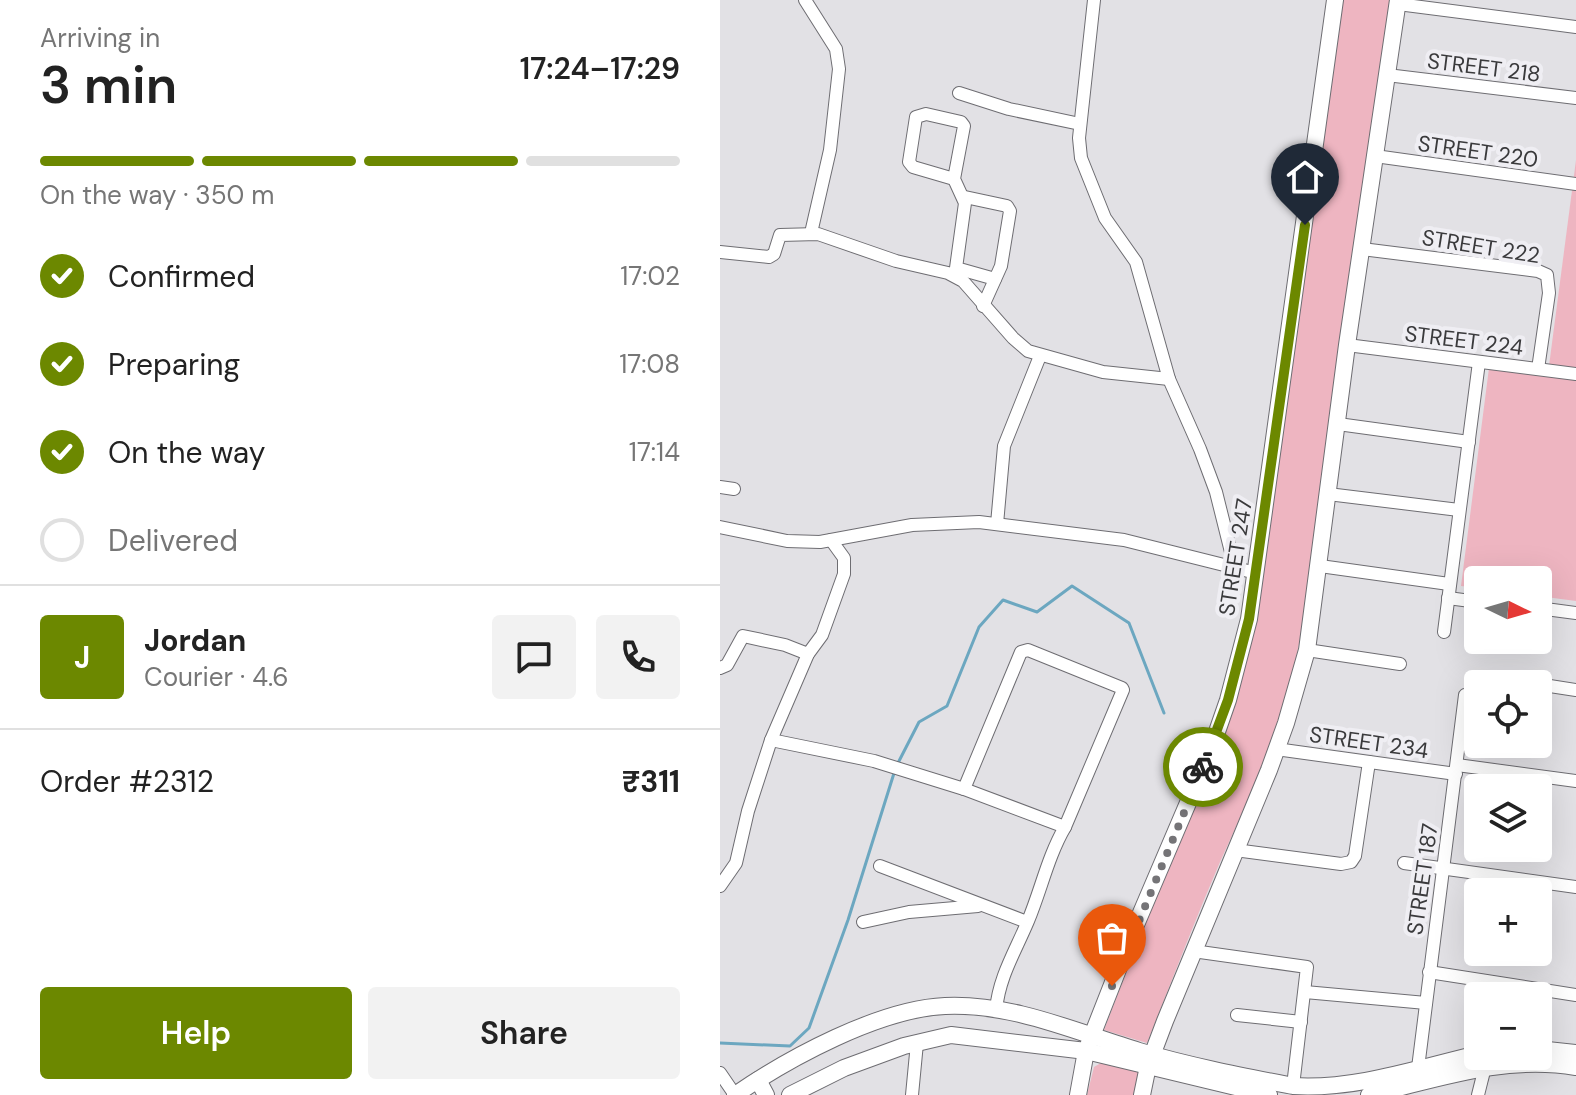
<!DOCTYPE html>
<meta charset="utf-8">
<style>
:root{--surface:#fff;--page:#f2f2f2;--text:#222;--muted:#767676;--line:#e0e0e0;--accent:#6c8800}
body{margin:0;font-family:"DM Sans",sans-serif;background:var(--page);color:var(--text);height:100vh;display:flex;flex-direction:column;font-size:30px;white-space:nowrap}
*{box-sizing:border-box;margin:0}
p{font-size:26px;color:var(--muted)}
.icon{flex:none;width:44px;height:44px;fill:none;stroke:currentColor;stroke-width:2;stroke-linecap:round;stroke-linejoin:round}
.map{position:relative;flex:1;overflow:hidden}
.panel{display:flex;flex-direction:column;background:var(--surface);width:720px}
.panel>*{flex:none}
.needle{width:52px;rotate:95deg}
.fabs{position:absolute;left:744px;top:566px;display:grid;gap:16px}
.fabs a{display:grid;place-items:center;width:88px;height:88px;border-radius:8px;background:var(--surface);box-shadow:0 8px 32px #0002;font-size:40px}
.pin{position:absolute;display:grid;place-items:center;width:68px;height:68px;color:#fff;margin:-82px -34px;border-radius:50% 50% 50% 0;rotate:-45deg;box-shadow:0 0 8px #0007}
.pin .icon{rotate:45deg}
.courier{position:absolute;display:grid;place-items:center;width:80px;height:80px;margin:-40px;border:6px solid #6c8800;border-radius:50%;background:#fff;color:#222;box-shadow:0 2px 10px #0007}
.head em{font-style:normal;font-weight:600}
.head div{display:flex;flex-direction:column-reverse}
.head{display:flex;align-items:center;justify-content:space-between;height:136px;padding:0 40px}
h1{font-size:52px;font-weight:600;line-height:60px}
.bar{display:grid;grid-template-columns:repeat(4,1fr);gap:12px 8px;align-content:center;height:96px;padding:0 40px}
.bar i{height:10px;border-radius:6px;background:var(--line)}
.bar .current{background:var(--accent)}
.bar p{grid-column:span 4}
.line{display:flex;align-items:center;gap:20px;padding:0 40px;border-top:2px solid var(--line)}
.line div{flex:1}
.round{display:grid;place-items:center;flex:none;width:84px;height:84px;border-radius:8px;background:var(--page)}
ol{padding:0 40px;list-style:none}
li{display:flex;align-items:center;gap:24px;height:88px}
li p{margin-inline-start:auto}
li .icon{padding:8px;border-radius:50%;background:var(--accent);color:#fff;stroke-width:4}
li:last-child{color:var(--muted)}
li i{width:44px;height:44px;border:4px solid var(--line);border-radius:50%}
.button{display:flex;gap:16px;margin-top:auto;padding:16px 40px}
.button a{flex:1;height:92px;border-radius:8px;background:var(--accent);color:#fff;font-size:32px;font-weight:600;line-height:92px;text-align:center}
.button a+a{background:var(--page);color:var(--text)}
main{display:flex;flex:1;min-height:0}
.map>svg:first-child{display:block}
.green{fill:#eeb5c1}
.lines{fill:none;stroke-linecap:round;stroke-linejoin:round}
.stream{stroke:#6ca7c0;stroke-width:3}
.minor-casing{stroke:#6e6d72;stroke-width:14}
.tertiary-casing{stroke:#6e6d72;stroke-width:18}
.minor{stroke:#fff;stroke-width:12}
.tertiary{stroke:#fff;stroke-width:16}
.done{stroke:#757477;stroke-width:8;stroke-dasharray:0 14.4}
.route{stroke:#6c8800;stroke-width:10}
.labels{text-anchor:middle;stroke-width:8;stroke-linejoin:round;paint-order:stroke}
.street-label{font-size:22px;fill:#3a3a3c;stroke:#efeef3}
</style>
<main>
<section class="panel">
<div class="head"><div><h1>3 min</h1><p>Arriving in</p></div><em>17:24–17:29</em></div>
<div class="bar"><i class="current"></i><i class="current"></i><i class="current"></i><i></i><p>On the way · 350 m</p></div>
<ol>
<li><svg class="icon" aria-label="check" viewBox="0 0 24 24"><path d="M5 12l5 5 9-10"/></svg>Confirmed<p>17:02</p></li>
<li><svg class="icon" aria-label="check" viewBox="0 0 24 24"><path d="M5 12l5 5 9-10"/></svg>Preparing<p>17:08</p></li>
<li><svg class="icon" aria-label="check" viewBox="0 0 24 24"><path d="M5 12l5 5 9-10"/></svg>On the way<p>17:14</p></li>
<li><i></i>Delivered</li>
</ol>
<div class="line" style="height:144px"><b class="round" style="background:var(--accent);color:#fff">J</b><div><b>Jordan</b><p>Courier · 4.6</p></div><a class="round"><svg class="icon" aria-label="chat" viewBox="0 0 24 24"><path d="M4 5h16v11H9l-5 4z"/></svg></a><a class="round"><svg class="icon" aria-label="phone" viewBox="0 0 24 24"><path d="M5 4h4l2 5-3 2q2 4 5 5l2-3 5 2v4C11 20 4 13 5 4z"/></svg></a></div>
<div class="line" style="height:104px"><div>Order #2312</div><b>₹311</b></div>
<div class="button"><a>Help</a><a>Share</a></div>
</section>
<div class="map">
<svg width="856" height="1095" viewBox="0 0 856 1095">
<rect width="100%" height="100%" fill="#e2e1e5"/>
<g class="green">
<path d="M623 0H670L580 639C564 719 534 788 500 862 474 922 451 983 427 1043L384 1030 527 658 541 593Z"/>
<polygon points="856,160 856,369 829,366"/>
<polygon points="769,368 856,380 856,601 818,596 818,580 758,580 758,588 741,586"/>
<polygon points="381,1063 419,1071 414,1095 367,1095 374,1067"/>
</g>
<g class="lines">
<g class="stream">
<polyline points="178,763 199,722 227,706 259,627 283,600 317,612 352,586 409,623 444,713"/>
<polyline points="0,1043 70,1046 89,1028 128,920 175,770"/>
</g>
<g class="minor-casing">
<g id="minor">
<polyline points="85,0 116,49 119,69 110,150 91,233"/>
<polyline points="374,0 359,138 361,158 385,218 416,262 449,379 480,449 496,492 515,568"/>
<polyline points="678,4 856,27"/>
<polyline points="667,75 856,98"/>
<polyline points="239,93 289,109 360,124"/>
<polyline points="655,156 856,184"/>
<polyline points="234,179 244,126 241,122 206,114 196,117 189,162 193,167 234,179 245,203 236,268 275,279"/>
<polyline points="245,197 287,206 290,211 281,266 263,306"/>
<polyline points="642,249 818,271 827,275 829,293 818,369"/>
<polyline points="0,252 49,257 54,254 60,235 98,234 176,261 228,273 243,281 293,338 308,351 383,372 449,379"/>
<polyline points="627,345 856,374"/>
<polyline points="618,424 749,442"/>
<polyline points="0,487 14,489"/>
<polyline points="608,494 739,510"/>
<polyline points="277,524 284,446 320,356"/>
<polyline points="0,527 67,541 100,542 192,525 259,522 404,540 536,573"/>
<polyline points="600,566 729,584"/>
<polyline points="728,598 758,602"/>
<polyline points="818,608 856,613"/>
<polyline points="724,632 759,362"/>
<polyline points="587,650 680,664"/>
<polyline points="0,668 7,665 23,636 65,645 88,654"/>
<polyline points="817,684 856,690"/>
<polyline points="51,740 154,761 244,789 345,827"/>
<polyline points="556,749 736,774"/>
<polyline points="737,765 856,781"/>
<path d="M244 789 301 652 308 650 402 688 403 690 345 827C328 856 321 890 308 921 295 952 279 977 276 1010"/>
<polyline points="515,850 621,864 631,862 635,856 649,762"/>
<polyline points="684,863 856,887"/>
<polyline points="160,866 307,922"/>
<polyline points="0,886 16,863 28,811 51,740 88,654 102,635 124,574 124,558 111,540"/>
<polyline points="143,922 189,912 258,906"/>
<polyline points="473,951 587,967 573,1086"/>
<polyline points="709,972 856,995"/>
<polyline points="585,992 706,1003"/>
<polyline points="517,1015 581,1022"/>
<polyline points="698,1068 745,695"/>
<polyline points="0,1073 15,1095"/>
<polyline points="192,1095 197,1043"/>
<polyline points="758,1095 765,1067"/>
</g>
</g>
<g class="tertiary-casing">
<g id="tertiary">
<polyline points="818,1049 856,1053"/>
<polyline points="38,1080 46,1095"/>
<path d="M15 1095C69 1058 159 1009 225 1006 293 1003 356 1032 419 1051 470 1066 522 1076 573 1086 635 1090 698 1068 758 1054"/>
<polyline points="70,1095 124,1068 184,1046 231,1035 366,1051 549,1095"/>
<polyline points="358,1095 366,1051 412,934 491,749 508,700 529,619 615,0"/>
<polyline points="422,1095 428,1066 445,1021 549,770 566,723 587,650 627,345 678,0"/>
<path d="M649 1095C719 1079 783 1055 856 1067"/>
</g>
</g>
<use href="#minor" class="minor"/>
<use href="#tertiary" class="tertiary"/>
</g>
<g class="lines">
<polyline class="done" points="392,986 483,767"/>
<polyline class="route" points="483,767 508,700 529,619 585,225"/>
</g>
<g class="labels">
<g class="street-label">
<text transform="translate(764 67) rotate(7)" y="8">STREET 218</text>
<text transform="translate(758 151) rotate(8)" y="8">STREET 220</text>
<text transform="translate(761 246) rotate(9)" y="8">STREET 222</text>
<text transform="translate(744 340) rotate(7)" y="8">STREET 224</text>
<text transform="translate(515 557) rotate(-81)" y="8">STREET 247</text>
<text transform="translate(649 742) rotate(8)" y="8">STREET 234</text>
<text transform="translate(702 879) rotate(-82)" y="8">STREET 187</text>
</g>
</g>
</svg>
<div class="fabs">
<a><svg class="needle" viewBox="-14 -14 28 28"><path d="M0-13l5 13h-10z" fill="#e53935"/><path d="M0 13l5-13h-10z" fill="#767676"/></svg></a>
<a><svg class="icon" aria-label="locate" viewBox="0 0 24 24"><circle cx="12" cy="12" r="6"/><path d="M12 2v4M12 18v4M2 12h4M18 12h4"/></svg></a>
<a><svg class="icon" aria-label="layers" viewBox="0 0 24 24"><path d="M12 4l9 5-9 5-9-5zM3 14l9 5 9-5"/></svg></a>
<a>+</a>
<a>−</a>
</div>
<div class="pin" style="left:392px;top:986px;background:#ea580c"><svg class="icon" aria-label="bag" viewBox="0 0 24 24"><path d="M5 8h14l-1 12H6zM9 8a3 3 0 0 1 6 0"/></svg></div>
<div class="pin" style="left:585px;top:225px;background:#1f2937"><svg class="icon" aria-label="home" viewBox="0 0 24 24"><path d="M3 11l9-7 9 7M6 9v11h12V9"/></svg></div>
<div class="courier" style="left:483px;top:767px"><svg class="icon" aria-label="bike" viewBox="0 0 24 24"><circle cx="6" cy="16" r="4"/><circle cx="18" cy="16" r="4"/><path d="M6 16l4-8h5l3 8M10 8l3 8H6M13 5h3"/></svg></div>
</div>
</main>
